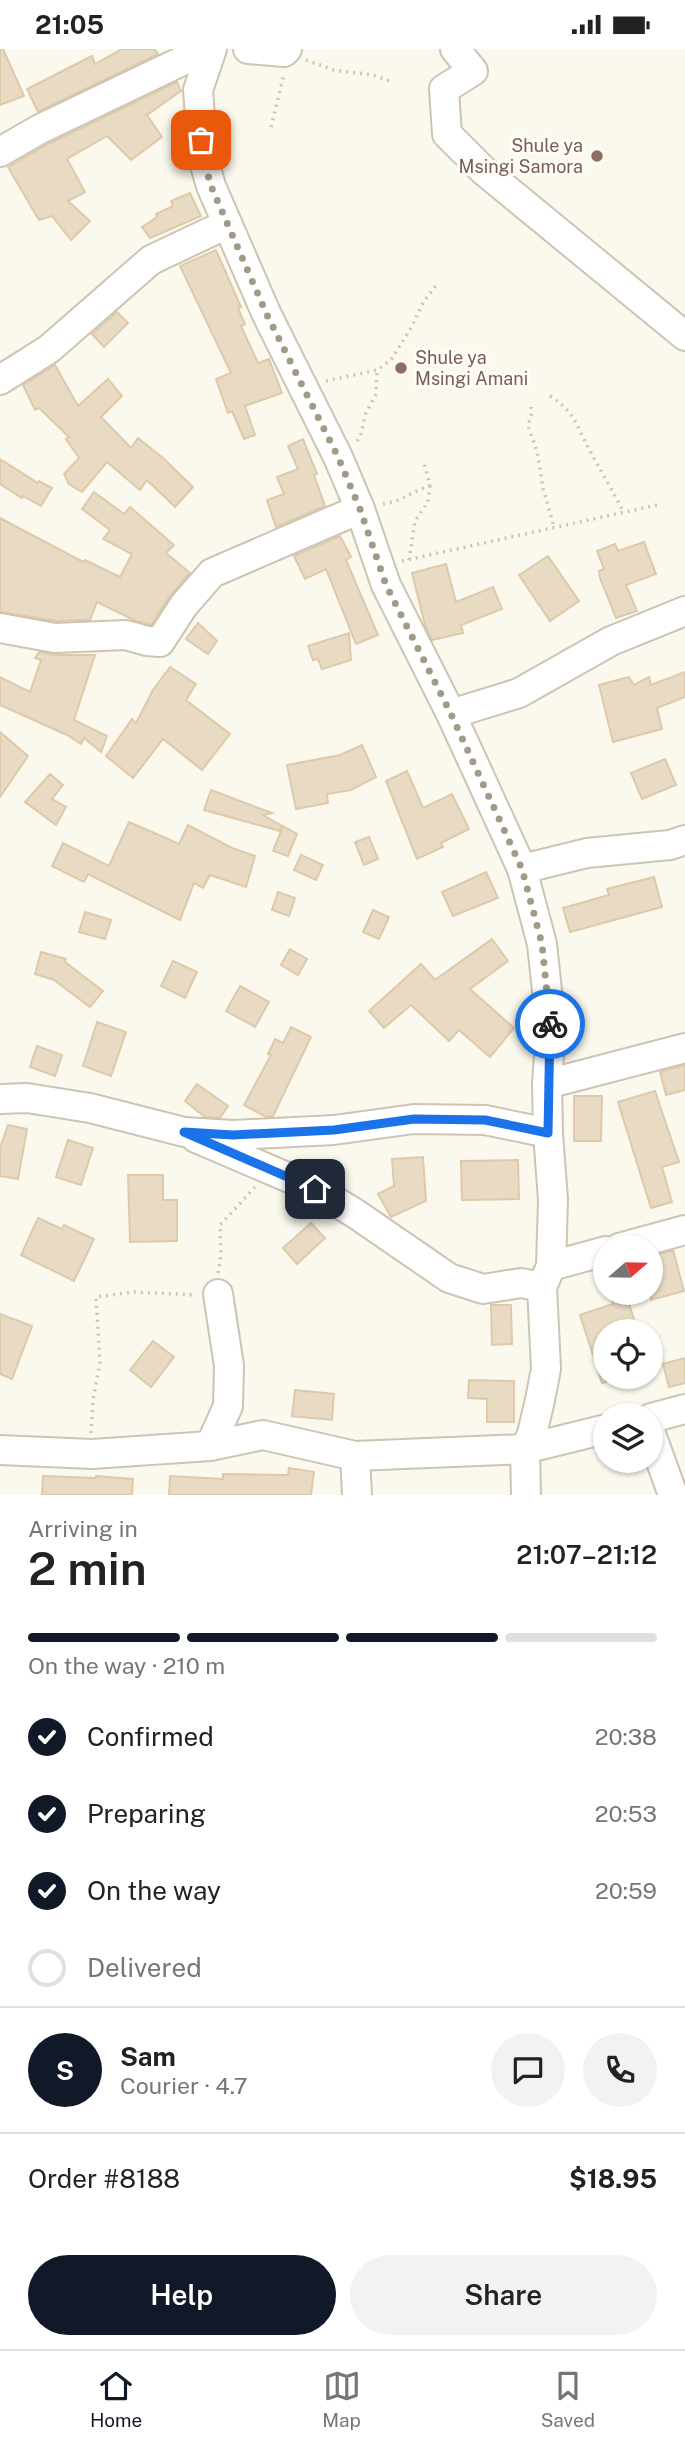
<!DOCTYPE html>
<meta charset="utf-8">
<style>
:root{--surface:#fff;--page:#f2f2f2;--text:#222;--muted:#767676;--line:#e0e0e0;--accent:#111827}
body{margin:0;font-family:"Public Sans",sans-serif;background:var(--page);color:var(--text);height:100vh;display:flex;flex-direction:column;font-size:26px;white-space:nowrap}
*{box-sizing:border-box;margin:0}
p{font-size:23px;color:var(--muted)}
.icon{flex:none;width:38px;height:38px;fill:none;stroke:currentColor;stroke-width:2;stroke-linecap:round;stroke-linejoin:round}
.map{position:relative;height:1446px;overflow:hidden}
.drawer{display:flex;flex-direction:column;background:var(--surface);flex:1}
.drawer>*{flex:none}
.needle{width:46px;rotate:70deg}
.buttons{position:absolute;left:593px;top:1186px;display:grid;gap:14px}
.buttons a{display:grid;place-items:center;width:70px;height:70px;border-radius:50%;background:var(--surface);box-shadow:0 2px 5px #0004;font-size:35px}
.pin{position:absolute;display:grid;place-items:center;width:60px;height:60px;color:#fff;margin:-30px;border-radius:14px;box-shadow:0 4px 10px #0006}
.courier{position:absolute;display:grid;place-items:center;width:70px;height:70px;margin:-35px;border:5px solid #1a73e8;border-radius:50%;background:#fff;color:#222;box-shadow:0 2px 9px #0007}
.headline em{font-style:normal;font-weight:600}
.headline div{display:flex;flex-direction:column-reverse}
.headline{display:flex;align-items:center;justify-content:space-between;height:119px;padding:0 28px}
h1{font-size:46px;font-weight:600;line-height:52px}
.bar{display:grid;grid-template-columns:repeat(4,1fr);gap:10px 7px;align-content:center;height:84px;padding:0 28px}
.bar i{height:9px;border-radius:5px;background:var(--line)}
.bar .selected{background:var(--accent)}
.bar p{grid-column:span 4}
.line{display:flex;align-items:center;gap:18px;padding:0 28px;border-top:2px solid var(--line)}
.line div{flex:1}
.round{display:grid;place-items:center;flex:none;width:74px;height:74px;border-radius:37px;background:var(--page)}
ol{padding:0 28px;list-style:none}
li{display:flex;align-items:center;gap:21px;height:77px}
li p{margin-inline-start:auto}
li .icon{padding:7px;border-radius:50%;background:var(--accent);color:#fff;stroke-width:4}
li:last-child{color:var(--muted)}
li i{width:38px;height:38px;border:4px solid var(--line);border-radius:50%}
.action{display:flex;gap:14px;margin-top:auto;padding:14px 28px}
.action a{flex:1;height:80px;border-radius:42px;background:var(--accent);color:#fff;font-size:28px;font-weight:600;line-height:80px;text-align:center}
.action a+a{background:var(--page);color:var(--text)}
.status{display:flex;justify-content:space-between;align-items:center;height:49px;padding:0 35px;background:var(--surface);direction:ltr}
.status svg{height:19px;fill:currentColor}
.menu{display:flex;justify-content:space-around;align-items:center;height:98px;border-top:2px solid var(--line);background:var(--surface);font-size:19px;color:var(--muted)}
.menu a{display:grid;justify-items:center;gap:4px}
.menu .selected{color:var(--accent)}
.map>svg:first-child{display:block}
.building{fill:#e8dac3;stroke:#dec9aa;stroke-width:2}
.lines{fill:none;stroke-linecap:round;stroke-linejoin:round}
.minor-casing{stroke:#cdc4b4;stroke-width:32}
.path{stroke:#d3c3aa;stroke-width:3.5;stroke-dasharray:2 5;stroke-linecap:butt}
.minor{stroke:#fff;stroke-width:28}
.done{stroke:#a39988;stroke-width:7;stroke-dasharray:0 12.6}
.route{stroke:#1a73e8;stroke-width:9}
.education-dot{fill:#8d6e63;stroke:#fefcf4;stroke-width:2.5}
.labels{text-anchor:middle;stroke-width:6;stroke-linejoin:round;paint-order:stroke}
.education-label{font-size:18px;fill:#785e54;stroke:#fefcf4;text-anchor:end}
</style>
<div class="status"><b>21:05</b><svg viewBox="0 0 49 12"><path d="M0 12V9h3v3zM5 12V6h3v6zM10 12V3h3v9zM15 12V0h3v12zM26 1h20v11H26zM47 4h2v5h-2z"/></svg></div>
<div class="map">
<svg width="685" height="1446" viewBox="0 0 685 1446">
<rect width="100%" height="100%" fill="#fbf9ed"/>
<g class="building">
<polygon points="0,0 3,0 24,47 0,56"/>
<polygon points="122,0 154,0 158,5 38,63 27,40 92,7 95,15"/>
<polygon points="177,33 181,42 147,66 162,88 131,111 107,87 67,110 85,143 68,152 90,172 71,191 52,167 39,171 8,118 48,95"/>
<polygon points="190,144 201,167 150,189 142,178 157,168 156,165 173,157 171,152"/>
<polygon points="216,201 241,258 238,259 245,275 241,277 258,314 269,310 282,344 245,357 255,386 244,390 232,362 228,364 216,330 231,324 180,217"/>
<polygon points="117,263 128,274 104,298 92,285"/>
<polygon points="55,316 78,357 108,330 122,347 101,368 131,399 138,389 163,409 193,438 175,458 147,431 140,441 107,413 82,443 69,435 64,425 79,409 66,390 69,388 39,359 35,361 23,336"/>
<polygon points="303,390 317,425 314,426 325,457 276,478 267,451 284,445 277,428 298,420 288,397"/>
<polygon points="0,410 38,434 39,432 52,439 41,457 23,447 22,449 0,435"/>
<polygon points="94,443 124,465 130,458 174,496 166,504 190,524 170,547 151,576 136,572 97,553 90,571 56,572 0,563 0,469 83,513 85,511 120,528 132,505 103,490 110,481 82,460"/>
<polygon points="340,487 351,508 346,511 378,586 356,595 326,520 305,530 294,507"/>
<polygon points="644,493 656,525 626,536 637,562 616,569 600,529 599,522 604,520 597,502 615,495 618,502"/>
<polygon points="548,507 579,552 550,572 519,526"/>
<polygon points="446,515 456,553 493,538 502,560 461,576 463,584 432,591 425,576 412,524"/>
<polygon points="198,574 217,592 208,605 186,590"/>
<polygon points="349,584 351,611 322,620 318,610 313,611 308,597"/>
<polygon points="39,603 55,606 95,606 74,671 107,687 101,703 84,689 81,695 67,686 0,656 0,628 30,643 41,611 35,609"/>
<polygon points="170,618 196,635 186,651 230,685 202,721 163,690 133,729 106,707 132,670 136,674 153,641"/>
<polygon points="685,623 685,648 657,659 662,680 613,693 599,636 629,628 634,636 649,628 651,636"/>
<polygon points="0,683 28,707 0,748"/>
<polygon points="362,696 376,728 351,741 327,745 328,754 296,760 287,716 340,706"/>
<polygon points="665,710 676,736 642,750 631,724"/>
<polygon points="407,722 423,759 452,745 469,780 441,794 443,798 417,810 386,732"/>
<polygon points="50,725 63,736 52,750 66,758 56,776 25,753"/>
<polygon points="211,741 272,764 263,766 282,777 280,782 204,761"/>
<polygon points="129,773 179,795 188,776 232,799 255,807 246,838 210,826 203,839 194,834 180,871 88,825 84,833 52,817 63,794 109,817"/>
<polygon points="283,777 297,785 288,807 273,802"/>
<polygon points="369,788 378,810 364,816 355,793"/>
<polygon points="301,806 323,816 316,831 294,821"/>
<polygon points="486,823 498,849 453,867 442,843"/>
<polygon points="654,828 662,858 570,883 563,859 609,846 607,840"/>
<polygon points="278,843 295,849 289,867 272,861"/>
<polygon points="373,861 389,868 379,890 363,883"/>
<polygon points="85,863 111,871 105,890 79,883"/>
<polygon points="492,890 508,912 470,940 514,979 490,1008 459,981 449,992 411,956 384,979 369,962 421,915 435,931"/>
<polygon points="290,900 307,910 298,926 281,916"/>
<polygon points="41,903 66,910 65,913 103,942 90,958 54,931 35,925"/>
<polygon points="173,912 197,923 185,949 161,937"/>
<polygon points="240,937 269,953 255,978 226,962"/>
<polygon points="97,973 126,983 111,1027 83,1017"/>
<polygon points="291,978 311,988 273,1067 266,1068 244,1056 271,1006 268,1005 275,990 283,994"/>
<polygon points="37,997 62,1006 55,1027 30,1018"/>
<polygon points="685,1016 685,1041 666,1046 660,1023"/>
<polygon points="197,1035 228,1057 220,1069 205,1068 185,1052"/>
<polygon points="655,1042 679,1113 662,1118 672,1153 651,1159 618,1053"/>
<polygon points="574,1047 602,1047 601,1092 574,1092"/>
<polygon points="8,1076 27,1080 18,1130 0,1127 0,1099"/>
<polygon points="68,1091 93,1099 81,1136 56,1128"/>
<polygon points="423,1108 426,1152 391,1168 378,1145 394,1137 392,1110"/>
<polygon points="518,1111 519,1150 462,1151 461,1112"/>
<polygon points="128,1126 163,1126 163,1151 177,1151 177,1192 130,1193"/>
<polygon points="38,1169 62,1180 64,1176 94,1190 74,1232 21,1206"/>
<polygon points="311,1174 325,1189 297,1215 283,1199"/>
<polygon points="673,1201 684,1242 651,1251 651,1208"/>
<polygon points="620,1244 626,1244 635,1274 606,1283 606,1333 602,1334 580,1266 613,1255 611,1247"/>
<polygon points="491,1256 511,1256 512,1295 492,1296"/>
<polygon points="0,1265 32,1277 12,1330 0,1325"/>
<polygon points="153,1292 174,1308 151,1338 130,1321"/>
<polygon points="685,1309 685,1334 669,1338 663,1315"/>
<polygon points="469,1331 514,1332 514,1373 487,1373 487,1350 468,1349"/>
<polygon points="295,1341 334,1345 332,1371 292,1367"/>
<polygon points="289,1419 314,1423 311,1446 169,1446 170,1427 223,1430 223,1425 288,1426"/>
<polygon points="43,1427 96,1429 96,1427 133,1430 132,1446 42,1446"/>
</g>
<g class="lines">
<g class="minor-casing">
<g id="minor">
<polyline points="212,0 198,41 203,109 211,137 267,266 338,408 360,460 386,536 451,665 522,820 542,895 551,979 547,1035 548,1084 553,1151 551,1217 542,1238 546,1320 540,1351 532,1385 525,1400 526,1446"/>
<polyline points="248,0 284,3 287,0"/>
<polyline points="455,0 473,22 444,40 447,85 484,122 685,287"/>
<polyline points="0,103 40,80 207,0"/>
<polyline points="0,331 49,300 151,211 227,175"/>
<polyline points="0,579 55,589 126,586 147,592 160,593 184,556 212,524 360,460"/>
<polyline points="451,665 519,644 611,592 685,562"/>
<polyline points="522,820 587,804 670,796 685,791"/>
<polyline points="547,1035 685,999"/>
<polyline points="0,1050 27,1049 90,1059 184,1083 233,1086 334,1081 414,1070 485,1071 548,1084"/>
<polyline points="196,1089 315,1140 356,1165 449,1229 483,1240 521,1234 542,1238"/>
<polyline points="619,1199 685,1181"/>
<polyline points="551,1217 606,1202"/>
<polyline points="651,1369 685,1360"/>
<polyline points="651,1385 673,1446"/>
<polyline points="210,1397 228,1357 229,1317 218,1245"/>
<polyline points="0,1401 92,1405 210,1397 263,1386 355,1407 525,1400 606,1380"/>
<polyline points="355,1407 357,1446"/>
</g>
</g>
<g class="path">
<polyline points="306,11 334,21 373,26 392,33"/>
<polyline points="271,78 284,25"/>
<polyline points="326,332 377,321 391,311 411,279 424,252 438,234"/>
<path d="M550 347C575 363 576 376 589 400 600 421 613 442 624 464"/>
<polyline points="531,358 532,363 528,377 537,402 543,439 554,478"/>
<polyline points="357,392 361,385 366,364 376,345 377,321"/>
<polyline points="383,455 396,452 430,436 424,414"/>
<polyline points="409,511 415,472 428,453 430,436"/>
<polyline points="402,512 657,456"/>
<polyline points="218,1224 221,1206 220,1176 255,1138"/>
<polyline points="91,1384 93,1351 100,1313 96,1248 134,1243 196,1246"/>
</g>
<use href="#minor" class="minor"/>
</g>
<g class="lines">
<polyline class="done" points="201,91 203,108 211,137 267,266 338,408 360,460 386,536 451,665 522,820 542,895 550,975"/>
<polyline class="route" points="315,1140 184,1083 233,1086 334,1081 414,1070 485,1071 548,1084 550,975"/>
</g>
<g class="education-dot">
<circle cx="597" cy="107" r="7"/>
<circle cx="401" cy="319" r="7"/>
</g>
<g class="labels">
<g class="education-label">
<text x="583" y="103">Shule ya<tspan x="583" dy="21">Msingi Samora</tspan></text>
<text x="415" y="315" text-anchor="start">Shule ya<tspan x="415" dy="21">Msingi Amani</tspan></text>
</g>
</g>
</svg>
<div class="buttons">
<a><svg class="needle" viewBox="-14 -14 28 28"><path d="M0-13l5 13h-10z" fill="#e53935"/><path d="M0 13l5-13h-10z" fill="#767676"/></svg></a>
<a><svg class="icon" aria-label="locate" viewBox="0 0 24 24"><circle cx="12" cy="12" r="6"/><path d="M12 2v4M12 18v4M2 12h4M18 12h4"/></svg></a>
<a><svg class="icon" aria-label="layers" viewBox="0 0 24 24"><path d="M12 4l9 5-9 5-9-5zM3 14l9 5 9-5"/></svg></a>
</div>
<div class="pin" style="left:201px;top:91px;background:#ea580c"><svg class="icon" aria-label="bag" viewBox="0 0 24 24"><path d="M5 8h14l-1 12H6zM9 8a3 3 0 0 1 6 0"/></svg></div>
<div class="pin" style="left:315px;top:1140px;background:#1f2937"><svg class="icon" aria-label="home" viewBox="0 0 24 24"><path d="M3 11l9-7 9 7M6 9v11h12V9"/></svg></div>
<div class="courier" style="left:550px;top:975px"><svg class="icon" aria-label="bike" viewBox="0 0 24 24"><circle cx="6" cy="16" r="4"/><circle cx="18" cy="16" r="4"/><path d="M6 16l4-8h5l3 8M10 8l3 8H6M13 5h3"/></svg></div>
</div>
<section class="drawer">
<div class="headline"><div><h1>2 min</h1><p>Arriving in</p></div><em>21:07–21:12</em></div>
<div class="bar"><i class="selected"></i><i class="selected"></i><i class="selected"></i><i></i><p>On the way · 210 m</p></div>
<ol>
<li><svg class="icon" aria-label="check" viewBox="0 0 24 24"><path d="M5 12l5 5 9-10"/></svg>Confirmed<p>20:38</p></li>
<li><svg class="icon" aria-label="check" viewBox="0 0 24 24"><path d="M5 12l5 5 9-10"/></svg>Preparing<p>20:53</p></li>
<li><svg class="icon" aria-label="check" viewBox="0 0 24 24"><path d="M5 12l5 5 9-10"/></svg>On the way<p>20:59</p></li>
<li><i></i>Delivered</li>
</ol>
<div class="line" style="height:126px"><b class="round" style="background:var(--accent);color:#fff">S</b><div><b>Sam</b><p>Courier · 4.7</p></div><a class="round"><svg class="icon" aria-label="chat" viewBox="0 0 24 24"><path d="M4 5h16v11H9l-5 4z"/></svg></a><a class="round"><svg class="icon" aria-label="phone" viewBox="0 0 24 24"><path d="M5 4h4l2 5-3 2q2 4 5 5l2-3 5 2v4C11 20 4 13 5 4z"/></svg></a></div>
<div class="line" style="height:91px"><div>Order #8188</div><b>$18.95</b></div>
<div class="action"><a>Help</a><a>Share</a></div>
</section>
<nav class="menu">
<a class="selected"><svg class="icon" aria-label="home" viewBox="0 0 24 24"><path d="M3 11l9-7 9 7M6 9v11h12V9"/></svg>Home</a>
<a><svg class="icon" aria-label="map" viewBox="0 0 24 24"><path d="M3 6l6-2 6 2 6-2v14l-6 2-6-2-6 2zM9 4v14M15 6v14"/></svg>Map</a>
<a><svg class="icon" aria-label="saved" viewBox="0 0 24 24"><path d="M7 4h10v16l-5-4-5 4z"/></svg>Saved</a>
</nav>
